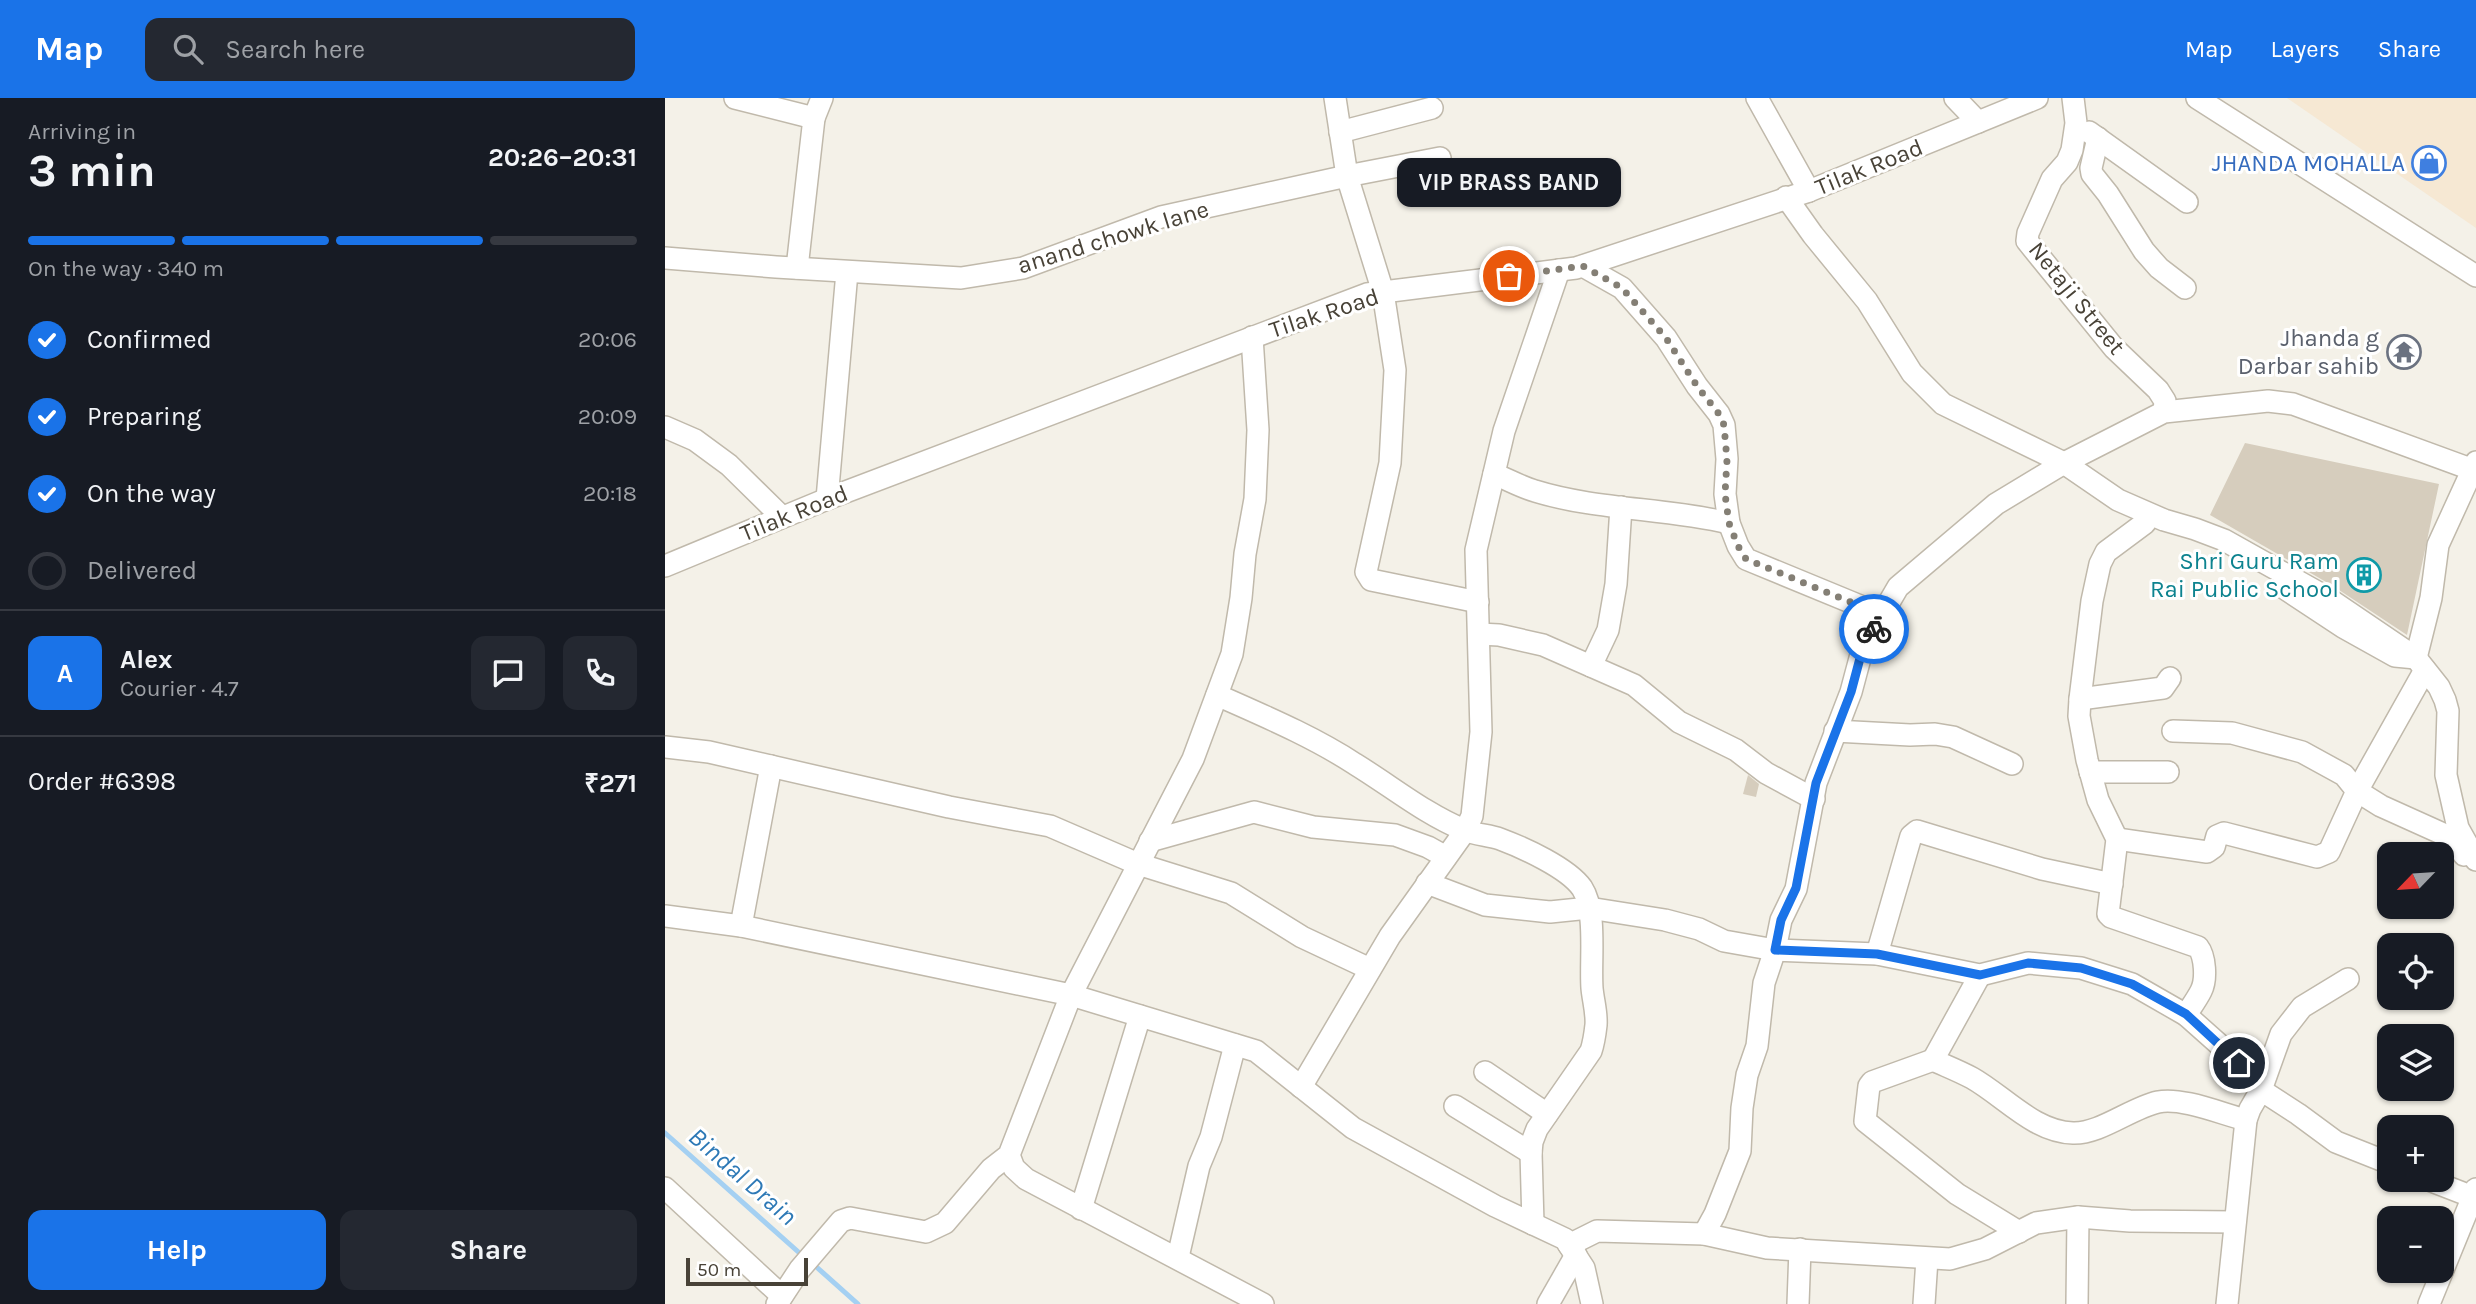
<!DOCTYPE html>
<meta charset="utf-8">
<style>
:root{--surface:#171b24;--page:#242831;--text:#f1f3f6;--muted:#9ea1a6;--line:#363941;--accent:#1a73e8}
body{margin:0;font-family:Karla,sans-serif;background:var(--page);color:var(--text);height:100vh;display:flex;flex-direction:column;font-size:26px;white-space:nowrap}
*{box-sizing:border-box;margin:0}
p{font-size:23px;color:var(--muted)}
.icon{flex:none;width:38px;height:38px;fill:none;stroke:currentColor;stroke-width:2;stroke-linecap:round;stroke-linejoin:round}
.map{position:relative;flex:1;overflow:hidden}
.side{display:flex;flex-direction:column;background:var(--surface);width:665px}
.side>*{flex:none}
.needle{width:46px;rotate:245deg}
.tools{position:absolute;left:1712px;top:744px;display:grid;gap:14px}
.tools a{display:grid;place-items:center;width:77px;height:77px;border-radius:14px;background:var(--surface);box-shadow:0 2px 5px #0004;font-size:35px}
.scale{position:absolute;left:21px;bottom:18px;width:122px;box-sizing:border-box;padding-left:7px;border:4px solid #484237;border-top:0;font-size:19px;line-height:24px;white-space:nowrap;color:#484237;-webkit-text-stroke:5px #fff;paint-order:stroke}
.pin{position:absolute;display:grid;place-items:center;width:60px;height:60px;color:#fff;margin:-30px;border:4px solid #fff;border-radius:50%;box-shadow:0 2px 7px #0007}
.courier{position:absolute;display:grid;place-items:center;width:70px;height:70px;margin:-35px;border:5px solid #1a73e8;border-radius:50%;background:#fff;color:#222;box-shadow:0 2px 9px #0007}
.bubble{position:absolute;height:49px;border-radius:14px;background:var(--surface);box-shadow:0 2px 5px #0004;font-size:23px;font-weight:700;line-height:49px;text-align:center}
.headline em{font-style:normal;font-weight:700}
.headline div{display:flex;flex-direction:column-reverse}
.headline{display:flex;align-items:center;justify-content:space-between;height:119px;padding:0 28px}
h1{font-size:46px;font-weight:700;line-height:52px}
.bar{display:grid;grid-template-columns:repeat(4,1fr);gap:10px 7px;align-content:center;height:84px;padding:0 28px}
.bar i{height:9px;border-radius:5px;background:var(--line)}
.bar .on{background:var(--accent)}
.bar p{grid-column:span 4}
.line{display:flex;align-items:center;gap:18px;padding:0 28px;border-top:2px solid var(--line)}
.line div{flex:1}
.round{display:grid;place-items:center;flex:none;width:74px;height:74px;border-radius:14px;background:var(--page)}
ol{padding:0 28px;list-style:none}
li{display:flex;align-items:center;gap:21px;height:77px}
li p{margin-inline-start:auto}
li .icon{padding:7px;border-radius:50%;background:var(--accent);color:#fff;stroke-width:4}
li:last-child{color:var(--muted)}
li i{width:38px;height:38px;border:4px solid var(--line);border-radius:50%}
.primary-button{display:flex;gap:14px;margin-top:auto;padding:14px 28px}
.primary-button a{flex:1;height:80px;border-radius:14px;background:var(--accent);color:#fff;font-size:28px;font-weight:700;line-height:80px;text-align:center}
.primary-button a+a{background:var(--page);color:var(--text)}
header{display:flex;align-items:center;gap:42px;box-sizing:border-box;height:98px;padding:0 35px;background:var(--accent);color:#fff}
header strong{font-size:33px}
nav{display:flex;gap:38px;margin-inline-start:auto;font-size:24px}
.search{width:490px;height:63px;background:var(--page);display:flex;align-items:center;gap:18px;box-sizing:border-box;padding:0 24px;border-radius:14px;color:var(--muted);font-size:26px}
main{display:flex;flex:1;min-height:0}
.map>svg:first-child{display:block}
.commercial{fill:#f6e8d3}
.lines{fill:none;stroke-linecap:round;stroke-linejoin:round}
.stream{stroke:#a4d0f2;stroke-width:5}
.building{fill:#d6cdbd}
.minor-casing{stroke:#c0b9ab;stroke-width:24}
.minor{stroke:#fff;stroke-width:21}
.done{stroke:#847f75;stroke-width:7;stroke-dasharray:0 12.6}
.route{stroke:#1a73e8;stroke-width:9}
.labels{text-anchor:middle;stroke-width:6;stroke-linejoin:round;paint-order:stroke}
.shop-label{font-size:24px;fill:#366cbe;stroke:#fff;text-anchor:end}
.street-label{font-size:24px;fill:#484237;stroke:#fff}
.worship-label{font-size:24px;fill:#5b616d;stroke:#fff;text-anchor:end}
.culture-label{font-size:24px;fill:#0d838f;stroke:#fff;text-anchor:end}
.water-label{font-size:26px;font-style:italic;fill:#2d79b6;stroke:#fff}
</style>
<header>
<strong>Map</strong>
<div class="search"><svg class="icon" aria-label="search" viewBox="0 0 24 24"><circle cx="10" cy="10" r="6"/><path d="M15 15l6 6"/></svg>Search here</div>
<nav><a>Map</a><a>Layers</a><a>Share</a></nav>
</header>
<main>
<section class="side">
<div class="headline"><div><h1>3 min</h1><p>Arriving in</p></div><em>20:26–20:31</em></div>
<div class="bar"><i class="on"></i><i class="on"></i><i class="on"></i><i></i><p>On the way · 340 m</p></div>
<ol>
<li><svg class="icon" aria-label="check" viewBox="0 0 24 24"><path d="M5 12l5 5 9-10"/></svg>Confirmed<p>20:06</p></li>
<li><svg class="icon" aria-label="check" viewBox="0 0 24 24"><path d="M5 12l5 5 9-10"/></svg>Preparing<p>20:09</p></li>
<li><svg class="icon" aria-label="check" viewBox="0 0 24 24"><path d="M5 12l5 5 9-10"/></svg>On the way<p>20:18</p></li>
<li><i></i>Delivered</li>
</ol>
<div class="line" style="height:126px"><b class="round" style="background:var(--accent);color:#fff">A</b><div><b>Alex</b><p>Courier · 4.7</p></div><a class="round"><svg class="icon" aria-label="chat" viewBox="0 0 24 24"><path d="M4 5h16v11H9l-5 4z"/></svg></a><a class="round"><svg class="icon" aria-label="phone" viewBox="0 0 24 24"><path d="M5 4h4l2 5-3 2q2 4 5 5l2-3 5 2v4C11 20 4 13 5 4z"/></svg></a></div>
<div class="line" style="height:91px"><div>Order #6398</div><b>₹271</b></div>
<div class="primary-button"><a>Help</a><a>Share</a></div>
</section>
<div class="map">
<svg width="1811" height="1206" viewBox="0 0 1811 1206">
<rect width="100%" height="100%" fill="#f4f1e8"/>
<polygon class="commercial" points="1622,0 1811,0 1811,130"/>
<g class="lines">
<g class="stream">
<polyline points="0,1035 139,1159"/>
<polyline points="147,1165 193,1206"/>
</g>
</g>
<g class="building">
<polygon points="1580,345 1774,386 1742,537 1668,488 1545,417"/>
<polygon points="1083,677 1094,686 1091,699 1078,696"/>
</g>
<g class="lines">
<g class="minor-casing">
<g id="minor">
<polyline points="70,0 149,20 132,170"/>
<polyline points="670,0 682,78 775,60"/>
<polyline points="1092,0 1144,93"/>
<polyline points="1290,0 1313,24"/>
<polyline points="1408,0 1411,25 1407,52 1402,64 1387,81 1363,135 1362,143 1449,250 1493,292 1500,303 1499,314"/>
<polyline points="1532,0 1811,178"/>
<polyline points="149,20 157,0"/>
<polyline points="675,34 767,10"/>
<polyline points="1424,34 1522,104"/>
<polyline points="1433,40 1426,70 1427,76 1443,96 1479,153 1494,170 1520,190"/>
<polyline points="1121,99 1148,137 1202,203 1247,275 1278,306 1399,365 1453,402 1499,422 1530,431 1559,442 1661,499 1751,560 1774,589 1780,602 1783,613 1781,677 1793,730 1811,762"/>
<polyline points="0,160 111,169 296,180 358,170 496,119 682,78 718,194 730,272 725,365 701,474 706,482 813,504"/>
<polyline points="918,168 957,190 1001,240 1032,288 1054,316 1059,327 1062,361 1060,396 1064,425 1073,448 1081,461 1217,517"/>
<polyline points="0,329 30,342 64,367 117,419"/>
<path d="M829 376C842 381 856 389 870 393 931 412 1001 410 1064 425"/>
<polyline points="162,401 182,174"/>
<path d="M1480 425 1441 454 1435 466 1427 503 1415 601 1414 618 1422 662 1433 702 1452 741 1443 816 1446 819 1533 849C1540 858 1542 881 1536 893 1532 901 1526 909 1521 917"/>
<polyline points="0,468 162,401 702,196 911,170 1144,93 1372,0"/>
<polyline points="1619,490 1678,529 1730,558 1751,560 1766,500 1773,447 1811,364"/>
<polyline points="814,536 834,537 878,547 969,587 1014,624 1071,652 1101,675 1149,701"/>
<polyline points="926,568 943,532 951,486 956,409"/>
<path d="M552 597C599 618 647 638 690 666 726 688 760 716 799 732 811 737 824 737 835 741 859 750 903 770 917 790 932 813 925 862 927 890 928 902 932 915 931 927 930 936 929 944 926 953L872 1031 867 1044 866 1055 868 1126"/>
<polyline points="1415,601 1498,590 1505,580"/>
<polyline points="1170,633 1245,637 1270,636 1288,639 1347,666"/>
<polyline points="1508,633 1567,635 1637,654 1679,677 1692,693 1716,708 1787,740 1799,757"/>
<polyline points="0,649 44,654 284,709 385,728 473,766 566,795 637,839 705,871"/>
<polyline points="1425,674 1503,674"/>
<polyline points="1452,741 1542,754 1549,749 1552,738 1559,735 1652,759 1664,754 1692,693 1760,572"/>
<polyline points="485,743 589,714 648,729 730,737 763,749 781,759"/>
<polyline points="762,785 820,807 885,814 924,810 1000,822 1034,831 1059,843 1110,852 1212,856 1315,877 1363,865 1416,870 1467,886 1521,917 1575,965 1596,992 1616,936 1637,909 1683,881"/>
<polyline points="0,818 76,828 406,897 591,953 688,1030 830,1108 900,1141 919,1170 927,1206"/>
<polyline points="76,828 106,668"/>
<polyline points="1212,856 1246,738 1252,733 1377,771 1447,786"/>
<path d="M1315 877 1268 962C1281 968 1294 973 1307 980 1339 998 1369 1034 1408 1035 1435 1036 1466 1010 1493 1004 1517 999 1557 1016 1581 1022"/>
<polyline points="1268,962 1207,984 1204,988 1200,1023 1292,1096 1354,1134"/>
<polyline points="820,974 882,1016"/>
<polyline points="636,989 725,838 800,733 807,718 816,634 811,452 839,333 894,172"/>
<polyline points="790,1008 866,1055"/>
<polyline points="344,1057 349,1070 361,1081 598,1206"/>
<polyline points="1764,1082 1808,1099"/>
<polyline points="0,1090 117,1198"/>
<polyline points="416,1111 475,918"/>
<polyline points="1039,1136 1050,1116 1075,1053 1077,1010 1082,977 1092,948 1099,885 1110,852 1116,822 1131,791 1151,685 1186,594 1198,549 1233,489 1331,406 1399,365 1499,314 1603,303 1628,306 1811,373"/>
<polyline points="904,1147 932,1133 1039,1136 1102,1150 1285,1161 1320,1151 1371,1125 1413,1119 1465,1123 1570,1124"/>
<polyline points="513,1159 534,1068 546,1039 570,947"/>
<polyline points="112,1206 135,1171 176,1123 185,1120 261,1134 280,1125 326,1071 344,1057 406,897 528,661 567,556 576,500 580,456 590,401 593,332 587,239"/>
<polyline points="883,1206 911,1157"/>
<polyline points="1133,1206 1135,1151"/>
<polyline points="1259,1206 1262,1161"/>
<polyline points="1412,1206 1413,1119"/>
<polyline points="1562,1206 1581,1022 1585,1011 1596,992 1633,1016 1671,1044 1724,1065"/>
<polyline points="1764,1206 1811,1091"/>
</g>
</g>
<use href="#minor" class="minor"/>
</g>
<g class="lines">
<polyline class="done" points="844,178 918,168 957,190 1001,240 1032,288 1054,316 1059,327 1062,362 1060,396 1064,425 1073,448 1081,461 1217,517 1209,531"/>
<polyline class="route" points="1209,531 1198,549 1186,594 1151,685 1131,790 1116,822 1110,852 1212,856 1315,877 1363,865 1416,870 1467,886 1521,916 1574,965"/>
</g>
<defs>
<g id="shop-ring" transform="scale(1.75)"><circle r="9.5" fill="#fff" stroke="#3f7fe0" stroke-width="1.5"/><path d="M-5-2.5h2.3a2.7 3.5 0 0 1 5.4 0H5L5.5 6h-11ZM-1.5-2.5h3a1.5 2.3 0 0 0-3 0Z" fill="#3f7fe0"/></g>
<g id="temple-ring" transform="scale(1.75)"><circle r="9.5" fill="#fff" stroke="#6b7280" stroke-width="1.5"/><path d="M0-6L5-2H3V0L6.5 2.5H4V6H1.5V3h-3V6H-4V2.5H-6.5L-3 0V-2H-5Z" fill="#6b7280"/></g>
<g id="building-ring" transform="scale(1.75)"><circle r="9.5" fill="#fff" stroke="#0f9aa8" stroke-width="1.5"/><path d="M-4-6H4V6H1V3H-1V6H-4ZM-2.5-4.3h1.7v1.8h-1.7ZM.8-4.3h1.7v1.8H.8ZM-2.5-1h1.7V.8h-1.7ZM.8-1h1.7V.8H.8Z" fill="#0f9aa8"/></g>
</defs>
<g fill-rule="evenodd">
<use href="#shop-ring" x="1764" y="65"/>
<use href="#temple-ring" x="1739" y="254"/>
<use href="#building-ring" x="1699" y="477"/>
</g>
<g class="labels">
<g class="shop-label">
<text x="1740" y="73">JHANDA MOHALLA</text>
</g>
<g class="street-label">
<text transform="translate(1204 69) rotate(-22)" y="8">Tilak Road</text>
<text transform="translate(448 139) rotate(-17)" y="8">anand chowk lane</text>
<text transform="translate(1412 200) rotate(51)" y="8">Netaji Street</text>
<text transform="translate(659 215) rotate(-18)" y="8">Tilak Road</text>
<text transform="translate(129 415) rotate(-22)" y="8">Tilak Road</text>
</g>
<g class="worship-label">
<text x="1714" y="248">Jhanda g<tspan x="1714" dy="28">Darbar sahib</tspan></text>
</g>
<g class="culture-label">
<text x="1674" y="471">Shri Guru Ram<tspan x="1674" dy="28">Rai Public School</tspan></text>
</g>
<g class="water-label">
<text transform="translate(78 1078) rotate(41)" y="9">Bindal Drain</text>
</g>
</g>
</svg>
<div class="tools">
<a><svg class="needle" viewBox="-14 -14 28 28"><path d="M0-13l5 13h-10z" fill="#e53935"/><path d="M0 13l5-13h-10z" fill="#9ea1a6"/></svg></a>
<a><svg class="icon" aria-label="locate" viewBox="0 0 24 24"><circle cx="12" cy="12" r="6"/><path d="M12 2v4M12 18v4M2 12h4M18 12h4"/></svg></a>
<a><svg class="icon" aria-label="layers" viewBox="0 0 24 24"><path d="M12 4l9 5-9 5-9-5zM3 14l9 5 9-5"/></svg></a>
<a>+</a>
<a>−</a>
</div>
<div class="scale">50 m</div>
<div class="pin" style="left:844px;top:178px;background:#ea580c"><svg class="icon" aria-label="bag" viewBox="0 0 24 24"><path d="M5 8h14l-1 12H6zM9 8a3 3 0 0 1 6 0"/></svg></div>
<div class="pin" style="left:1574px;top:965px;background:#1f2937"><svg class="icon" aria-label="home" viewBox="0 0 24 24"><path d="M3 11l9-7 9 7M6 9v11h12V9"/></svg></div>
<div class="courier" style="left:1209px;top:531px"><svg class="icon" aria-label="bike" viewBox="0 0 24 24"><circle cx="6" cy="16" r="4"/><circle cx="18" cy="16" r="4"/><path d="M6 16l4-8h5l3 8M10 8l3 8H6M13 5h3"/></svg></div>
<div class="bubble" style="left:732px;top:60px;width:224px">VIP BRASS BAND</div>
</div>
</main>
